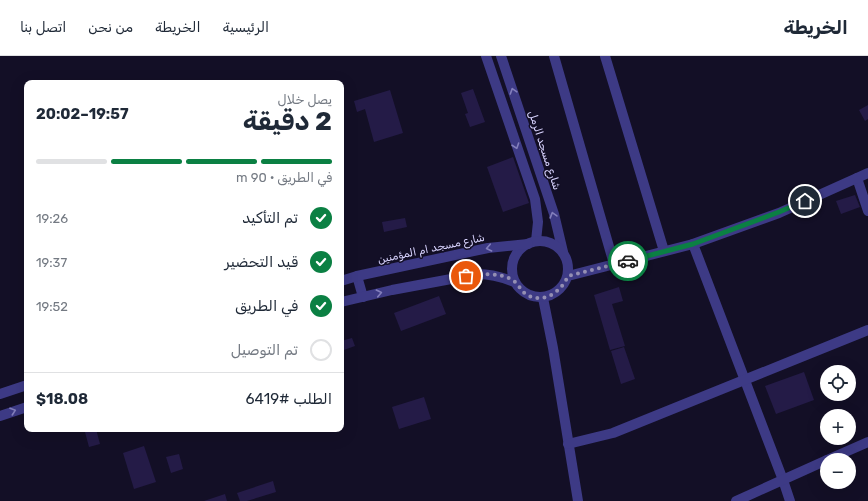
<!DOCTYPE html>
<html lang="ar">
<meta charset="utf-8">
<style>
:root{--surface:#fff;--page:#f2f2f3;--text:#1f2937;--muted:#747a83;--line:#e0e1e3;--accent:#0b8043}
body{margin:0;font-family:Rubik,Vazirmatn,sans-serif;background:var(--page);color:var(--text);direction:rtl;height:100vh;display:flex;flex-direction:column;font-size:15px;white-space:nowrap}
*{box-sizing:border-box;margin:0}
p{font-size:13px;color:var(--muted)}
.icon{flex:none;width:22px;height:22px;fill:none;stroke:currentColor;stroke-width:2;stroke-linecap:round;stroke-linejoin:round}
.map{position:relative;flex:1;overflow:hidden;direction:ltr}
.panel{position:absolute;left:24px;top:24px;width:320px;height:352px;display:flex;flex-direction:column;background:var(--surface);border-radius:8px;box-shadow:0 4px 16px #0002;direction:rtl}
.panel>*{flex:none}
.fabs{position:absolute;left:820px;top:309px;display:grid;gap:8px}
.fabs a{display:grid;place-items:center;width:36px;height:36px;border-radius:50%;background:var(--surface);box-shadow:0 4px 16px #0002;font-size:20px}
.pin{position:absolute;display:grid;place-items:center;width:34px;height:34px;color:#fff;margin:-17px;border:2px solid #fff;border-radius:50%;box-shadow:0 1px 4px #0007}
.courier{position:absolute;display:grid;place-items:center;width:40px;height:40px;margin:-20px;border:3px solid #0b8043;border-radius:50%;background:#fff;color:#222;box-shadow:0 1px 5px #0007}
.headline em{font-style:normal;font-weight:700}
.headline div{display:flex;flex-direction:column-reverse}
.headline{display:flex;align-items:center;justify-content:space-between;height:68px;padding:0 12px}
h1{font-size:26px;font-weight:700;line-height:30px}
.bar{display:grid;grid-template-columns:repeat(4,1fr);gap:6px 4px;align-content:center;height:48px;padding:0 12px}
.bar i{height:5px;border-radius:3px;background:var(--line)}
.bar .on{background:var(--accent)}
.bar p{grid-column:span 4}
.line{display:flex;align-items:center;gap:10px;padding:0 12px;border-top:1px solid var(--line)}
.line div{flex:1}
ol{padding:0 12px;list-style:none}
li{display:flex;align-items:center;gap:12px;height:44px}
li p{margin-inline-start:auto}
li .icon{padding:4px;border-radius:50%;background:var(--accent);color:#fff;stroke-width:4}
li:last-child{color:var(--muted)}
li i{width:22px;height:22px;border:2px solid var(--line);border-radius:50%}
header{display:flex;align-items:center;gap:24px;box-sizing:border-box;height:56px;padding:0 20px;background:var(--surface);border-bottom:1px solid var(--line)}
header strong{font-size:19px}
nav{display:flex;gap:22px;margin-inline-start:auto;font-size:14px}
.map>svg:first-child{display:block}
.building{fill:#241b47}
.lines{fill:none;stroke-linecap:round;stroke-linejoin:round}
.minor{stroke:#3d3a85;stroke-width:10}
.tertiary{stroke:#3d3a85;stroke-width:10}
.oneway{stroke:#837fbc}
.done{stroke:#948fb3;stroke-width:4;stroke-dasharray:0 7.2}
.route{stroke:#0b8043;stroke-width:5}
.labels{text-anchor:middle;stroke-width:3;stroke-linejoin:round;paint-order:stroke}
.street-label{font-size:11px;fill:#d9d4ff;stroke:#130f26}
</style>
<header>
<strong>الخريطة</strong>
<nav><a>الرئيسية</a><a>الخريطة</a><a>من نحن</a><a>اتصل بنا</a></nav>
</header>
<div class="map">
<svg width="868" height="445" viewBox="0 0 868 445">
<rect width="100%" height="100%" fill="#130f26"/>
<g class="building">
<polygon points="473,33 485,66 470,71 465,58 468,57 461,37"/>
<polygon points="390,34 403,77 374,86 365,53 357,56 354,45"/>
<polygon points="868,49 868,63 865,65 859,54"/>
<polygon points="513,101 529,147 503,156 487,111"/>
<polygon points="855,139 860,151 841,158 836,145"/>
<polygon points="405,162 407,171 384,176 382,166"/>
<polygon points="619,231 623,245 612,248 625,290 610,294 594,239"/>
<polygon points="439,240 446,258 401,275 394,257"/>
<polygon points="352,282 355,290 341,295 341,285"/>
<polygon points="624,291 635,323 621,328 611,295"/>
<polygon points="804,316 814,344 776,358 765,330"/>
<polygon points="424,341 431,363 399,373 392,351"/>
<polygon points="96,373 100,388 89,391 85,376"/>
<polygon points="144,390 156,426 134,433 123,397"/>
<polygon points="179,398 183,413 171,417 166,401"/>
<polygon points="273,425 276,436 247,445 240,445 237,437"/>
<polygon points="225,438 227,445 204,445"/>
</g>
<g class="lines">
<g class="minor">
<polyline points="554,0 614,208"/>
<polyline points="605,0 664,195"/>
<polyline points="857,122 868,155"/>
<polyline points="693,188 783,424 790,445"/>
<polyline points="568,220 693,188 779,157 868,117"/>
<polyline points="543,242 553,292 578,445"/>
<polyline points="568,388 613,377 868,274"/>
<polyline points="827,404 868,386"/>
<polyline points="736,445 827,404"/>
</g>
<g class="tertiary">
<polyline points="486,0 535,143 538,166 536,185"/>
<polyline points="501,0 554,158 563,196"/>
<circle cx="540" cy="213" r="28"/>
<polyline points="357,220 363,241"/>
<polyline points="341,225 357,220 488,192 528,188"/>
<path d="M341 246 392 234 478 218C491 218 502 221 514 226"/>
<polyline points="0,338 27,329"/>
<polyline points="0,360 27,351"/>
</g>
</g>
<defs><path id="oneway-chevron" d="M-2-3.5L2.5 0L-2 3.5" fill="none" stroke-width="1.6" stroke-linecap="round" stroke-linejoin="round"/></defs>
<g class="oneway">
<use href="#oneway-chevron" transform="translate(513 35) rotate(-108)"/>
<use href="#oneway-chevron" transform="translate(516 90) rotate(71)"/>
<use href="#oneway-chevron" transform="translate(553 159) rotate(-106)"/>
<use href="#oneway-chevron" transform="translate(489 192) rotate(168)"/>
<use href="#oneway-chevron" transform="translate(379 237) rotate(-12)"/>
<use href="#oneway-chevron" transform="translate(13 355) rotate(-19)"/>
</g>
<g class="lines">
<path class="done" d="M466 220C481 218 501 216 514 225 519 229 521 235 527 239 544 248 561 236 568 220L628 205"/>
<polyline class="route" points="628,205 693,188 779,156 805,145"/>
</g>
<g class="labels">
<g class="street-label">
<text transform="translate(545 94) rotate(72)" y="4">شارع مسجد الرمل</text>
<text transform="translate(431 192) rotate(-12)" y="4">شارع مسجد ام المؤمنين</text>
</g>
</g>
</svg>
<div class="fabs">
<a><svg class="icon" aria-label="locate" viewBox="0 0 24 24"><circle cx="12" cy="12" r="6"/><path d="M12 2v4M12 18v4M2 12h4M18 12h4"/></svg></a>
<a>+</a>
<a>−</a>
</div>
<div class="pin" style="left:466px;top:220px;background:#ea580c"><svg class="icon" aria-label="bag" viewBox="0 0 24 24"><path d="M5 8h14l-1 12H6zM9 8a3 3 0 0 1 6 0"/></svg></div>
<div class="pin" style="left:805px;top:145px;background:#1f2937"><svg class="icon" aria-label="home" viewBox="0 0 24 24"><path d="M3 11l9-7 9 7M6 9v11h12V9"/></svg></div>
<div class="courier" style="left:628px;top:205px"><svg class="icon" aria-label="car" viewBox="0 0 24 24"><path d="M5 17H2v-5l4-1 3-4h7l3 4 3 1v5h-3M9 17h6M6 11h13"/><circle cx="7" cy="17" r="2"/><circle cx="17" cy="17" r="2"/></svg></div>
<section class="panel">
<div class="headline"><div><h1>2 دقيقة</h1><p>يصل خلال</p></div><em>19:57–20:02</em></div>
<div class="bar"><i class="on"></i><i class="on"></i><i class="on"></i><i></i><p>في الطريق · 90 m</p></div>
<ol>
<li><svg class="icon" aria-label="check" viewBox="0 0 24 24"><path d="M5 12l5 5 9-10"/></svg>تم التأكيد<p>19:26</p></li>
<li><svg class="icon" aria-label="check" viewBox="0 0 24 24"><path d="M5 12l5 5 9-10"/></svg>قيد التحضير<p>19:37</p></li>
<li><svg class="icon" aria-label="check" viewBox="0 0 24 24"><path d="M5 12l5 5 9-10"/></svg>في الطريق<p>19:52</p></li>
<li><i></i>تم التوصيل</li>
</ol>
<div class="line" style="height:52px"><div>الطلب #6419</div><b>$18.08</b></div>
</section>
</div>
